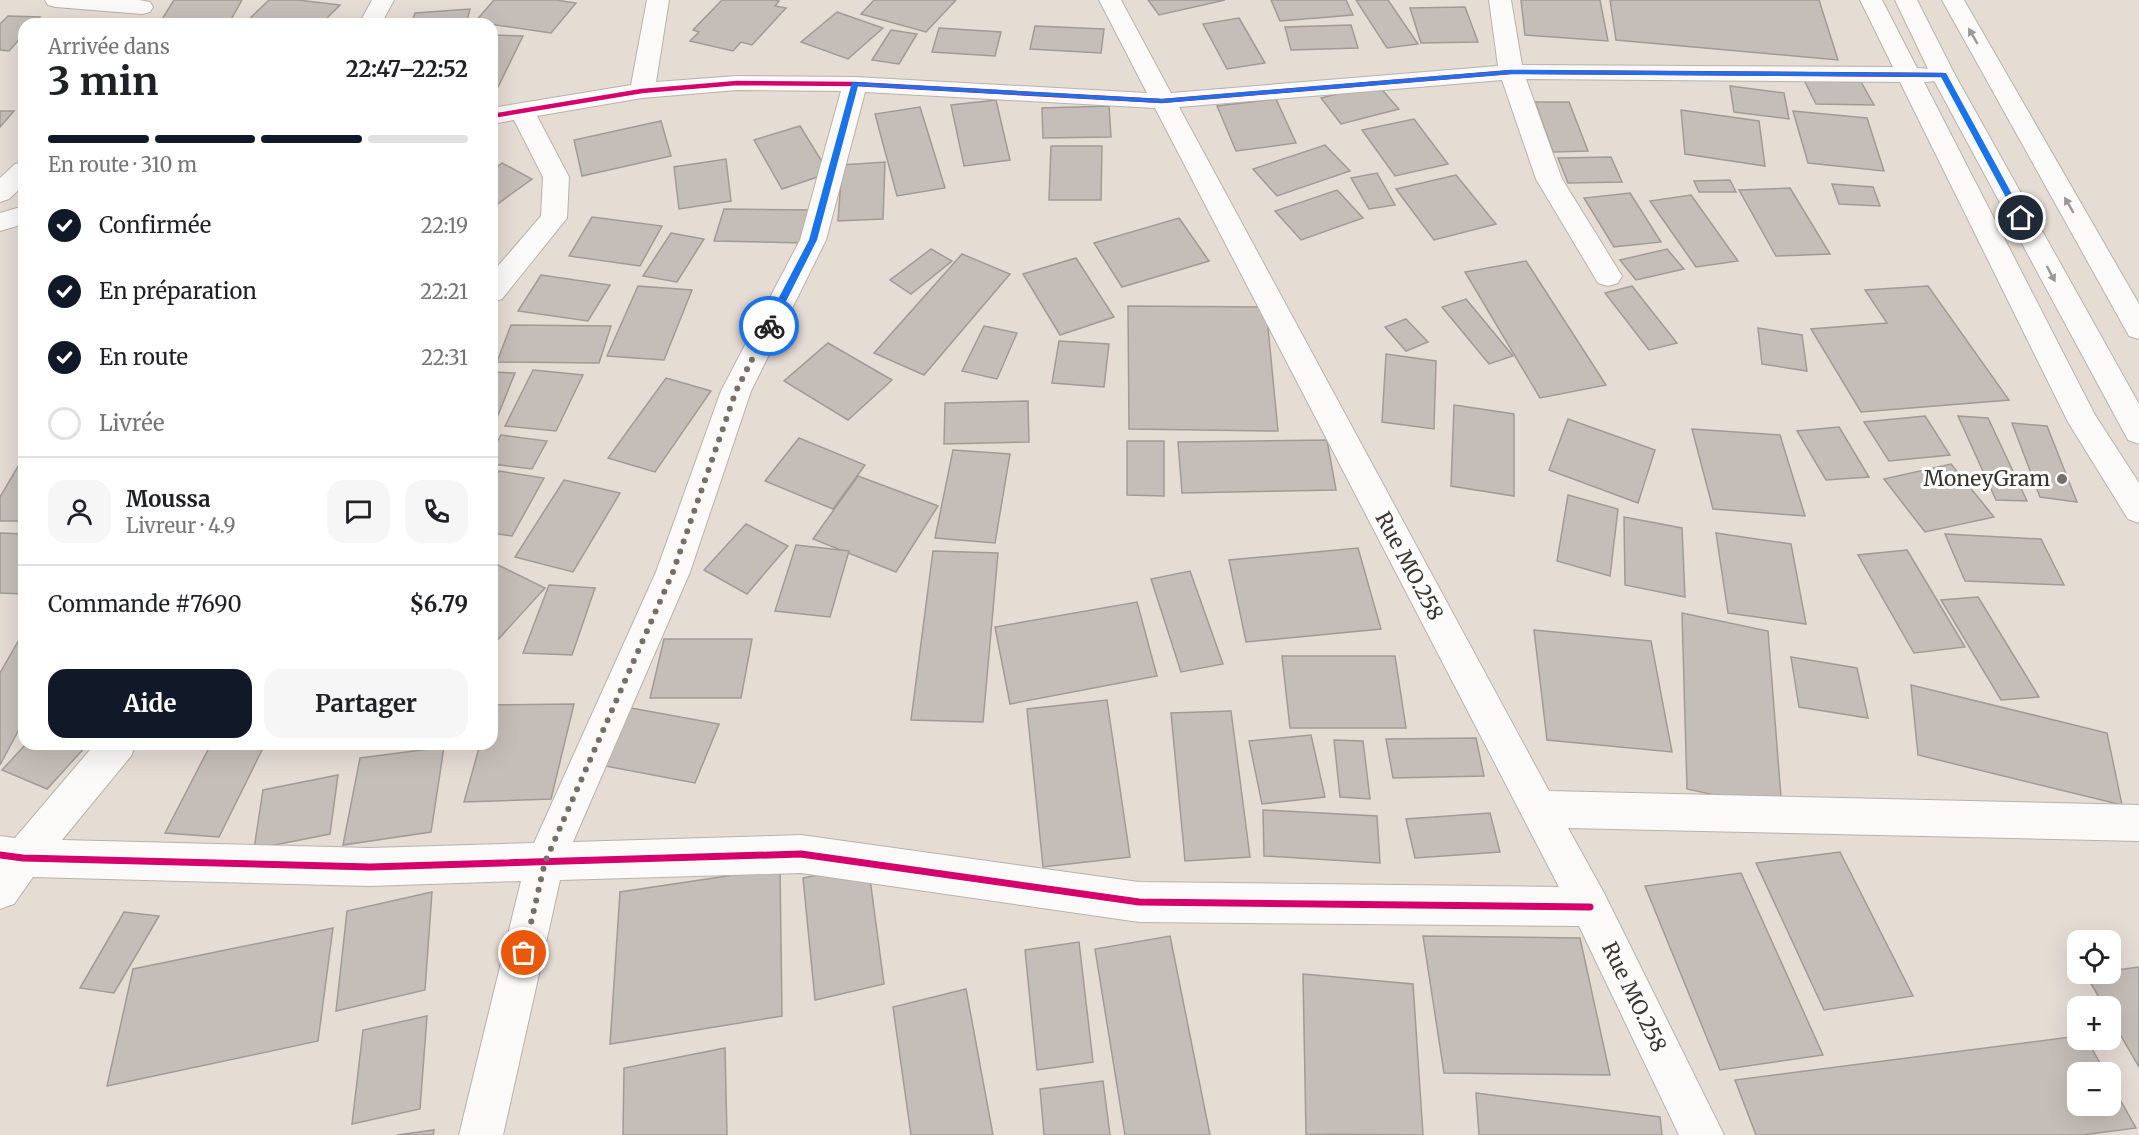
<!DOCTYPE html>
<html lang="fr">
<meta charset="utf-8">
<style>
:root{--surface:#fff;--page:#f6f6f6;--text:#202124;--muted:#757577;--line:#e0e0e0;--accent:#111827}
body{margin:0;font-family:Merriweather,serif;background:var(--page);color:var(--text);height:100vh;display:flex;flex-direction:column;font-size:22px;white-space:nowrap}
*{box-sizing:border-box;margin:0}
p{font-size:20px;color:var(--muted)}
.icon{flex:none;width:33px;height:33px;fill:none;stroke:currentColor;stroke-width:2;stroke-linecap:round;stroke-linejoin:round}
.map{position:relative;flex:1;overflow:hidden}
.side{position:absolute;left:18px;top:18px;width:480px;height:732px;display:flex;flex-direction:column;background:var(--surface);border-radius:18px;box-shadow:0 6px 24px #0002}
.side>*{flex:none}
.tools{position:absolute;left:2067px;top:930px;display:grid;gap:12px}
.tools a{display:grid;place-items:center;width:54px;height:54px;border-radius:12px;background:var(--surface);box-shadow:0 6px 24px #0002;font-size:30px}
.pin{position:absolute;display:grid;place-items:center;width:51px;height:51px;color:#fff;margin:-26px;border:3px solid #fff;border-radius:50%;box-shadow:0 2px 6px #0007}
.courier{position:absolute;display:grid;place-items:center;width:60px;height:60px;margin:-30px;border:4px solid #1a73e8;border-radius:50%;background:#fff;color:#222;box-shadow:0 2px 8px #0007}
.summary em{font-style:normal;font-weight:700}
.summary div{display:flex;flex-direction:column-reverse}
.summary{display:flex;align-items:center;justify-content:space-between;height:102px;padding:0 30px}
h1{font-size:39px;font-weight:700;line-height:45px}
.bar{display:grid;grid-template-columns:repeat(4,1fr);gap:9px 6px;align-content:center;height:72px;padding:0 30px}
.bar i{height:8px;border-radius:4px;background:var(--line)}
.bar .current{background:var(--accent)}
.bar p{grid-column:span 4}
.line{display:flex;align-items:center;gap:15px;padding:0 30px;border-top:2px solid var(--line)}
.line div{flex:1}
.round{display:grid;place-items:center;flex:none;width:63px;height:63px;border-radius:18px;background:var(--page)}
ol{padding:0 30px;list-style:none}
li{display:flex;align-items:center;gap:18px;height:66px}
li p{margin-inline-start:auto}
li .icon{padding:6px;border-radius:50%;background:var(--accent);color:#fff;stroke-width:4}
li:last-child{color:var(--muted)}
li i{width:33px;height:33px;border:3px solid var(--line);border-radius:50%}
.cta{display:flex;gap:12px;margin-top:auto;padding:12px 30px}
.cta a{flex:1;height:69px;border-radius:18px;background:var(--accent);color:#fff;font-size:24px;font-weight:700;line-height:69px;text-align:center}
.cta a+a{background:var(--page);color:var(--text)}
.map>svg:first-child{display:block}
.building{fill:#c5beb8;stroke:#a29b95;stroke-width:1.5}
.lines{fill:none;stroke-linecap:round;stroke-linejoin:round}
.minor-casing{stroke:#b8b2ac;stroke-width:2}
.highway-casing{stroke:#b8b2ac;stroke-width:2}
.minor{fill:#fbfaf9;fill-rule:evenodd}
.highway{fill:#fbfaf9;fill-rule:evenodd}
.cycleway-far1-casing{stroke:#fff;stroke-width:8}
.cycleway-casing{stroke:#fff;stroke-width:10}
.cycleway-far1{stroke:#d6006c;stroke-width:4.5}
.cycleway{stroke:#d6006c;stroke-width:7}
.oneway{fill:#9a9794}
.route{fill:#1a73e8}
.done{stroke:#766f68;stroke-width:6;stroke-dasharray:0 10.8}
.poi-dot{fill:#766f68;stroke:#fff;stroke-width:2}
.labels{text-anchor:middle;stroke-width:6;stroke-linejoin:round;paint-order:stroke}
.poi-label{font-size:21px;fill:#3a342e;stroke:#fff;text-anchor:end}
.street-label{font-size:21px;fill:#3a342e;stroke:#fff}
</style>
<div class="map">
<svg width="2139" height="1135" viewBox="0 0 2139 1135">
<rect width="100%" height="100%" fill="#e5dcd4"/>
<g class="building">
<polygon points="174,0 242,0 229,23 159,24"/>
<polygon points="269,0 298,0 340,5 321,24 244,24"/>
<polygon points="494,0 556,0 576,3 551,33 475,22"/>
<polygon points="722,0 775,0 779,1 775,6 786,8 752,45 741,42 733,51 690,41 699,32 693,30"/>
<polygon points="874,0 956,0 926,32 861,14"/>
<polygon points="1148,0 1225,0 1159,15"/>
<polygon points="1271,0 1346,0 1353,15 1280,21"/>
<polygon points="1356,0 1388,0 1418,44 1387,48"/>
<polygon points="1521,0 1600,0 1608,41 1525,35"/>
<polygon points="1610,0 1819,0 1838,60 1616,40"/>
<polygon points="1465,7 1478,42 1421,43 1410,8"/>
<polygon points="470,9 466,24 411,24 415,13"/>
<polygon points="837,12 883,28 848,59 801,42"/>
<polygon points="8,16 40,17 34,24 24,24 24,34 9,51 0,50 0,24"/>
<polygon points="1239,18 1265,63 1227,69 1203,24"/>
<polygon points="1351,25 1358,48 1291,50 1285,27"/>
<polygon points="1035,26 1104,29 1101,53 1030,49"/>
<polygon points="939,28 1001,32 995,56 932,52"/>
<polygon points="891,30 917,34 899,64 872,60"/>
<polygon points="492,35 523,36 496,91 492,91"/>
<polygon points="1804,80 1861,82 1874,105 1816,104"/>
<polygon points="1377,84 1399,109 1341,124 1321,98"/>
<polygon points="1730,86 1784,93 1789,119 1734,112"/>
<polygon points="1276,99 1296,143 1236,151 1217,106"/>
<polygon points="996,100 1010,160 964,166 951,105"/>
<polygon points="1535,102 1569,102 1588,151 1553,152"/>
<polygon points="1109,106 1111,137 1043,138 1042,108"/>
<polygon points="920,107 945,188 897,196 875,114"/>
<polygon points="1681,110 1759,121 1765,166 1685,154"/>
<polygon points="0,111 14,111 0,127"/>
<polygon points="1793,111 1867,118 1884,171 1808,163"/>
<polygon points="1414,119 1448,164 1395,176 1362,130"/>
<polygon points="661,121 671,156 582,176 574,140"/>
<polygon points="800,126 829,173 782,189 754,140"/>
<polygon points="1325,145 1350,171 1277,196 1253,169"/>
<polygon points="1051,146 1102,146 1101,200 1049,200"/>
<polygon points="1611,157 1622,182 1568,183 1558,158"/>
<polygon points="726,159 731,201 679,209 674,167"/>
<polygon points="885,162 883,219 838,221 842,165"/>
<polygon points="502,163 532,179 492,208 492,171"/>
<polygon points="1377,173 1395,205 1369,209 1351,178"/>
<polygon points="1456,175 1496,224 1434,240 1396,189"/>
<polygon points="1730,180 1736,192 1699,192 1694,181"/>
<polygon points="1832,184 1873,187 1880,206 1839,204"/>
<polygon points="1790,188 1830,254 1776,256 1739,190"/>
<polygon points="1337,190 1363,218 1301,240 1275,211"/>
<polygon points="1630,193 1661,242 1614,247 1584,198"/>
<polygon points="1691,195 1738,261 1696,267 1650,201"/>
<polygon points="724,209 812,210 804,243 714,241"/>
<polygon points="592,217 662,226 640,266 569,256"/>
<polygon points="1179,218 1209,261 1122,287 1094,243"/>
<polygon points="671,233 704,239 677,282 643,276"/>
<polygon points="931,249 952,261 911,294 890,280"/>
<polygon points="1667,249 1684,269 1636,280 1620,260"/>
<polygon points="962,254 1010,274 924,375 874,353"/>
<polygon points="1076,258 1114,317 1060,335 1023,274"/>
<polygon points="1526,261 1606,385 1540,398 1465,272"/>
<polygon points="541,275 610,285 588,321 518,311"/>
<polygon points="638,286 692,290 664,360 607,356"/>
<polygon points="1632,286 1677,343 1649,350 1605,293"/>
<polygon points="1928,286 2009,400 1861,412 1811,329 1887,323 1865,290"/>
<polygon points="1466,299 1513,356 1489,364 1442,307"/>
<polygon points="1128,306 1266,307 1278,431 1129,429"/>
<polygon points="1406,319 1428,342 1406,351 1385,327"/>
<polygon points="511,325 611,326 599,363 497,362"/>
<polygon points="984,326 1017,333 997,379 962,371"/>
<polygon points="1758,328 1802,335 1807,371 1762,364"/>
<polygon points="1059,341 1109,344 1104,387 1052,383"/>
<polygon points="828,343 892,380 848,420 784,381"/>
<polygon points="1386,354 1436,361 1434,429 1382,422"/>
<polygon points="533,370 583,375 556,431 505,426"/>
<polygon points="492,372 515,373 492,430"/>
<polygon points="666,378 711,391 655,472 608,458"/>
<polygon points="1028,401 1029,442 944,444 945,403"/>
<polygon points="1454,405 1514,414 1514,496 1451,486"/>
<polygon points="1925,416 1950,455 1889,461 1864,422"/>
<polygon points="1958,416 1988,418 2027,501 1996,500"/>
<polygon points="1568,419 1655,450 1638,503 1549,470"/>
<polygon points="2012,423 2047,426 2077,502 2040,497"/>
<polygon points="1839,427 1869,477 1826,480 1797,431"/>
<polygon points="1692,429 1780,435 1805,516 1713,509"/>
<polygon points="501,435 547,441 532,469 492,464 492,451"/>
<polygon points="799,438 865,465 833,509 765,481"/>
<polygon points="1327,440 1336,490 1182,493 1178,442"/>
<polygon points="1127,441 1164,441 1164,496 1127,495"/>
<polygon points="953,450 1010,454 995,543 935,538"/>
<polygon points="24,456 24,521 0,521 0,497"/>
<polygon points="1951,464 1994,517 1925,532 1884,479"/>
<polygon points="499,471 544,478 512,536 492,533 492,482"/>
<polygon points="858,476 938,506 896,572 813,539"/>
<polygon points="564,480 620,493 573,572 515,557"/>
<polygon points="1568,495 1618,509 1610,576 1557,561"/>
<polygon points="1624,517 1682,528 1685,597 1625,585"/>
<polygon points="746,524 788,546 747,594 704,570"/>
<polygon points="0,533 24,534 24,594 0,593"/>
<polygon points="1716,533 1791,544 1806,624 1728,613"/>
<polygon points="1945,534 2041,539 2064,585 1965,581"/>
<polygon points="796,545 849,551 830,617 775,611"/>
<polygon points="1358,548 1381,629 1246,642 1229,560"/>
<polygon points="1907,550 1965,647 1914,653 1858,555"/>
<polygon points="933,551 998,553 983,722 911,720"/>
<polygon points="498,565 545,588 492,646 492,572"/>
<polygon points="1190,571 1223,664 1181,672 1151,579"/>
<polygon points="549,585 595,588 572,655 523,653"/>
<polygon points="1978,597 2039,697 2001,700 1941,600"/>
<polygon points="1137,602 1157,676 1010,704 995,627"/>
<polygon points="1682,613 1768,631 1782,810 1687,789"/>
<polygon points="1534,630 1651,641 1672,752 1547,740"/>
<polygon points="24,631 24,720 0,765 0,673"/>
<polygon points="664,639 752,639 741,698 650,698"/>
<polygon points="1282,656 1395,656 1406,728 1290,728"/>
<polygon points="1791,657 1857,668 1868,718 1799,707"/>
<polygon points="1911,685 2107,733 2122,805 1918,755"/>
<polygon points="1107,700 1130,857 1043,867 1027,709"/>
<polygon points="574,704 551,799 464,802 480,744 492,744 492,705"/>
<polygon points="631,708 719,724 695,783 605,766"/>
<polygon points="1231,711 1250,857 1185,861 1171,713"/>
<polygon points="1311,735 1325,797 1262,804 1249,741"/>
<polygon points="1476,738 1484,776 1393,778 1386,739"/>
<polygon points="1334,740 1363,741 1370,799 1340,797"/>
<polygon points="26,744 88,744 47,789 2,770"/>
<polygon points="211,744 265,744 219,837 165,833"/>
<polygon points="444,747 431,832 343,845 360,758"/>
<polygon points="338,775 330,834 254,849 263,790"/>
<polygon points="1263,810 1377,816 1380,863 1264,856"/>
<polygon points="1490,813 1500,852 1415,858 1406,819"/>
<polygon points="1840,852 1913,996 1824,1010 1756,863"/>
<polygon points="868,864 884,984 815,1000 803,878"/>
<polygon points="780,868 782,1016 610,1044 620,892"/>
<polygon points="1741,873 1823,1055 1720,1070 1645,886"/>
<polygon points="432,892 425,990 336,1011 347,911"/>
<polygon points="124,912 159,916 114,993 80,988"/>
<polygon points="333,928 318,1041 107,1086 133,969"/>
<polygon points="1170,936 1210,1135 1125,1135 1095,949"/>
<polygon points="1423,936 1580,938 1610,1075 1444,1073"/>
<polygon points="1079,942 1093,1062 1037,1070 1025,950"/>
<polygon points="2139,967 2139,1067 2110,1017 2110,1006 2104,1006 2086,975 2110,974 2110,971"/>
<polygon points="1303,974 1413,984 1423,1135 1306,1134"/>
<polygon points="966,989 993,1135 911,1135 893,1007"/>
<polygon points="427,1016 420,1109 352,1124 363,1030"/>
<polygon points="2078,1036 2078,1040 2087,1040 2105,1072 2078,1072 2078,1106 2110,1106 2110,1082 2136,1128 2082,1135 1756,1135 1735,1080"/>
<polygon points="725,1048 727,1135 623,1135 624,1068"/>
<polygon points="1103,1081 1110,1135 1044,1135 1040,1089"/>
<polygon points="1476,1093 1660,1117 1662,1135 1479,1135"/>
<polygon points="434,1130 433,1135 397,1135"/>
</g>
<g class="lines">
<g class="minor-casing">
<g id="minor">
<polygon points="45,0 139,0 150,2 153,7 150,12 142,14 56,7 48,5"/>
<polygon points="372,0 394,0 381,24 359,24"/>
<path d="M647 0H669L656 82 737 76 855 77 1147 93 1099 0H1121L1171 93 1498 66 1489 0H1511L1522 65 1893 67 1860 0H1882L1917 68 1951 70 1955 75 1951 80 1924 82 2095 415 2139 483V523L2128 519 2068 422 1900 82 1526 79 1562 179 1622 276 1618 283 1608 286 1598 283 1536 179 1502 80 1179 107 1549 791 2139 805V841L1568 828 1604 893 1724 1135H1679L1579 926 1139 922 801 873 560 880 503 1135H459L521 881 370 886 33 877 14 904 0 909V836L15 838 95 744H136L131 756 62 840 370 848 534 843 656 572 721 391 800 240 841 91 737 90 642 98 537 116 569 177 567 218 502 299 492 302V273L541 216 543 177 514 120 492 124V108L631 85ZM865 92 1155 108 1559 887 1139 882 801 835 573 842 690 572 751 391 826 240Z"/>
<polygon points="24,162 24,185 9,199 0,202 0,178 15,164"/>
<polygon points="24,206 24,224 0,231 0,213"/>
</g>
</g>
<g class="highway-casing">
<g id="highway">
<polygon points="1895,0 1917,0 1955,75 2139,404 2139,444 2128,440 1931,75"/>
<polygon points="1942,0 1964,0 2139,304 2139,339 2129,336"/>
</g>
</g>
<use href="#minor" class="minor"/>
<use href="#highway" class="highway"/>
<g class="cycleway-far1-casing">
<polyline id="cycleway-far1" points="492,116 642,91 737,83 855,84 1162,101 1511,72 1943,75"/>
</g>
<g class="cycleway-casing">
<polyline id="cycleway" points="0,855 23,858 370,867 801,854 1139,902 1590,907"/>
</g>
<use href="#cycleway-far1" class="cycleway-far1"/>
<use href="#cycleway" class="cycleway"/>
</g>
<defs><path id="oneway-solid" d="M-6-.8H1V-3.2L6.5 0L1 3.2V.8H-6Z" transform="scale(1.5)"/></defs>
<g class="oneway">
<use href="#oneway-solid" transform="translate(1973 36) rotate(-120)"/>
<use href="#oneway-solid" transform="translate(2069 205) rotate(-120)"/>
<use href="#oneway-solid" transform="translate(2051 274) rotate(62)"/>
</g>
<polygon class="route" points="1511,70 1946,73 2025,218 2021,221 2017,218 1941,77 1511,74 1162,103 858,86 817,240 772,329 764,326 809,240 852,82 1162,99"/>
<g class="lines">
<polyline class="done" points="524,953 545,862 673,572 736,391 769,326"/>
</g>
<circle class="poi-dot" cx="2062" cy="479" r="6"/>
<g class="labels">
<g class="poi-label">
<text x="2050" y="486">MoneyGram</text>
</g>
<g class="street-label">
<text transform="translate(1409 566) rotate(62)" y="7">Rue MO.258</text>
<text transform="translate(1634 997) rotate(64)" y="7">Rue MO.258</text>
</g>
</g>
</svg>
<div class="tools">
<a><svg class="icon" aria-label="locate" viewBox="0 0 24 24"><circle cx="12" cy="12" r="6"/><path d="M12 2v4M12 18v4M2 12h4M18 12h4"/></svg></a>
<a>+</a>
<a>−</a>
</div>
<div class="pin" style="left:524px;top:953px;background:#ea580c"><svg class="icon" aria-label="bag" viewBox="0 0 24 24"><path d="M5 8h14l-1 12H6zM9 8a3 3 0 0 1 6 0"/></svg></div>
<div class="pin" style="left:2021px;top:218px;background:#1f2937"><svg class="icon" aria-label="home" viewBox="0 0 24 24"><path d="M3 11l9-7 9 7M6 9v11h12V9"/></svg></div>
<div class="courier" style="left:769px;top:326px"><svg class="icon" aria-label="bike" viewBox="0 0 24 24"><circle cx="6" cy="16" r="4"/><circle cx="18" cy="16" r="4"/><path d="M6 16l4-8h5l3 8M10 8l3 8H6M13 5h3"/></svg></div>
<section class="side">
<div class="summary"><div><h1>3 min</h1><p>Arrivée dans</p></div><em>22:47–22:52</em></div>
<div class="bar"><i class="current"></i><i class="current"></i><i class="current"></i><i></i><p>En route · 310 m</p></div>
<ol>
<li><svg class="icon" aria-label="check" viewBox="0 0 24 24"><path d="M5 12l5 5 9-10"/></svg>Confirmée<p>22:19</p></li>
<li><svg class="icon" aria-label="check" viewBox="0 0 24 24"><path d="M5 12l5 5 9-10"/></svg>En préparation<p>22:21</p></li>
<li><svg class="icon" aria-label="check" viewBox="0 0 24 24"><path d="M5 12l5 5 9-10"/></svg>En route<p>22:31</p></li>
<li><i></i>Livrée</li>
</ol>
<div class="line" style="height:108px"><a class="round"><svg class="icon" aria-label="person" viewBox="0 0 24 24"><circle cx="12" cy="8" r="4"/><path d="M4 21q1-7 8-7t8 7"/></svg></a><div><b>Moussa</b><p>Livreur · 4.9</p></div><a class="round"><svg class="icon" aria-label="chat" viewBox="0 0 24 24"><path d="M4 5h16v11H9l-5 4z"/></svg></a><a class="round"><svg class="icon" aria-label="phone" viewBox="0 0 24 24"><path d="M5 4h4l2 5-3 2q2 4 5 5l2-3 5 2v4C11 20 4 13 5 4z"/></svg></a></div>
<div class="line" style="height:78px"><div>Commande #7690</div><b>$6.79</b></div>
<div class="cta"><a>Aide</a><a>Partager</a></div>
</section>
</div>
